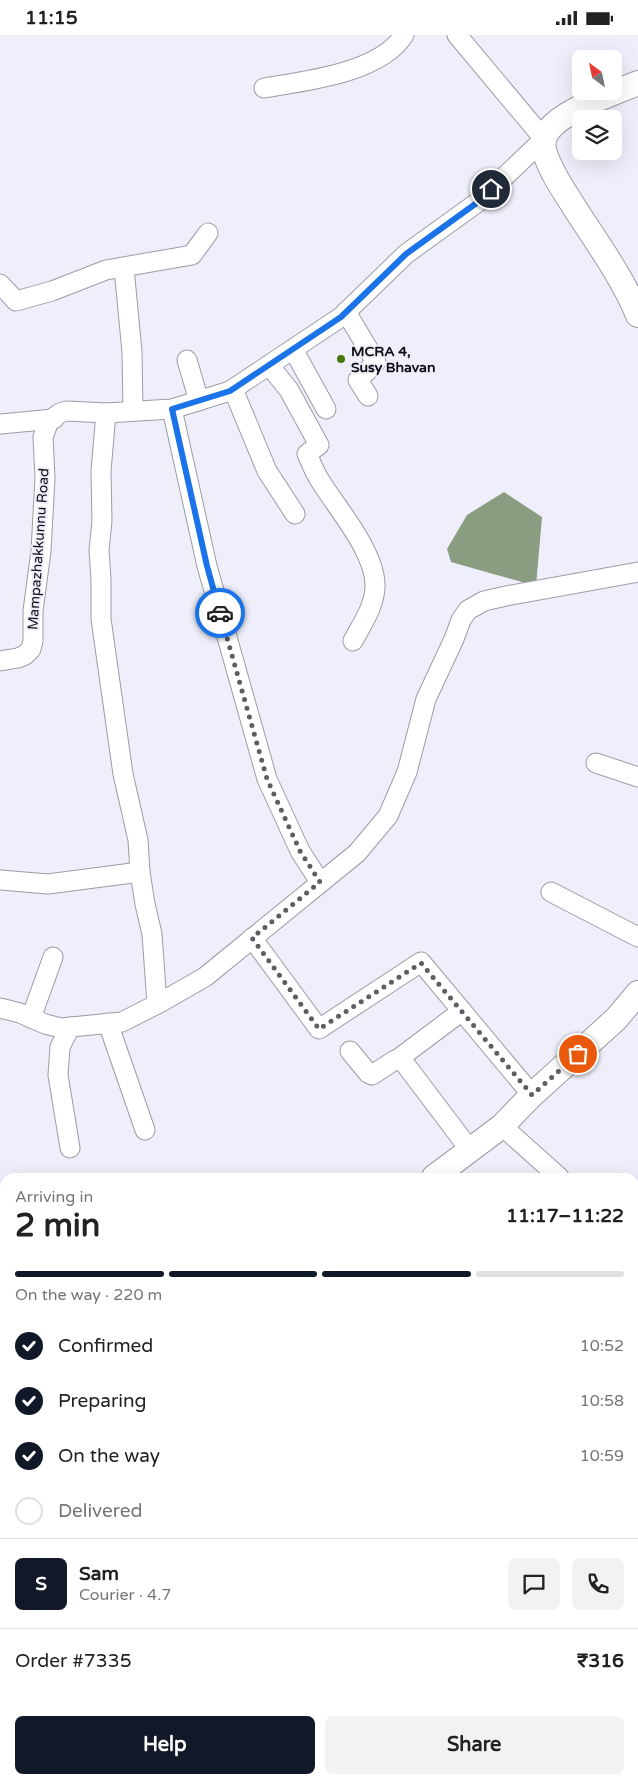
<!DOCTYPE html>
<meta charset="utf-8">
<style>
:root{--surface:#fff;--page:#f2f2f2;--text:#222;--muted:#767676;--line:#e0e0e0;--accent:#111827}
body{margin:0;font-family:"Varela Round",sans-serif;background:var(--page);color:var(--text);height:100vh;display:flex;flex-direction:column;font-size:19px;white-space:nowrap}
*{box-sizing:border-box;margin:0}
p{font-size:16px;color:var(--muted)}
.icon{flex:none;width:28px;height:28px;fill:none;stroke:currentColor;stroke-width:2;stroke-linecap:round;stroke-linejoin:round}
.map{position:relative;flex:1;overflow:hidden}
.panel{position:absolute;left:0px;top:1138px;width:639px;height:611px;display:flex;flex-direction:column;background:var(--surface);border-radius:15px 15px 0 0;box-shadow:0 5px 20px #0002}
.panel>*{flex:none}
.needle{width:32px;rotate:327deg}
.tools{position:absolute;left:572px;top:15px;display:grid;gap:10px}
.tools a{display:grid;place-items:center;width:50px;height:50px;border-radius:8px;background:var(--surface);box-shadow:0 5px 20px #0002;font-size:25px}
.pin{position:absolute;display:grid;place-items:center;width:42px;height:42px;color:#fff;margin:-21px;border:2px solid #fff;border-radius:50%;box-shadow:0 1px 5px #0007}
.courier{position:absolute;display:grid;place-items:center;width:50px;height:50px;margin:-25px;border:4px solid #1a73e8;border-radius:50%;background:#fff;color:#222;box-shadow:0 1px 6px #0007}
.summary em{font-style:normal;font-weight:800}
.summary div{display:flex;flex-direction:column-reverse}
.summary{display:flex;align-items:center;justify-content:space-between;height:85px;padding:0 15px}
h1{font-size:32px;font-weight:800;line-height:38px}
.bar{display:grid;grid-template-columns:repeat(4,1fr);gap:8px 5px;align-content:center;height:60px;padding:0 15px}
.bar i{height:6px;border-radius:4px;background:var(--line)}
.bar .on{background:var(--accent)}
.bar p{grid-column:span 4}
.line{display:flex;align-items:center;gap:12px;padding:0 15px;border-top:1px solid var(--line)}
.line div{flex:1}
.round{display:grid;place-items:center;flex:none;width:52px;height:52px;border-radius:8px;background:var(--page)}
ol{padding:0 15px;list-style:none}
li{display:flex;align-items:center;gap:15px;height:55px}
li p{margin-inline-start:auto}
li .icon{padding:5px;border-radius:50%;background:var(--accent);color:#fff;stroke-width:4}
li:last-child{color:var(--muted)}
li i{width:28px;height:28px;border:2px solid var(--line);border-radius:50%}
.cta{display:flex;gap:10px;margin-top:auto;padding:10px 15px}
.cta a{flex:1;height:58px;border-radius:8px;background:var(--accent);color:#fff;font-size:20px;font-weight:800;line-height:58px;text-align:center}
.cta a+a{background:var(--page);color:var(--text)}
.status{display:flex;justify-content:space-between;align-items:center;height:35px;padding:0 25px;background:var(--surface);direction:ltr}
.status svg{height:14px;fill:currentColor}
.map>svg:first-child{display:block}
.water{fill:#8b9d80}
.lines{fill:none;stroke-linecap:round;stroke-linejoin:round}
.minor-casing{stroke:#9c9ca6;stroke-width:21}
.tertiary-casing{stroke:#9c9ca6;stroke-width:26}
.minor{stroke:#fff;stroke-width:19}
.tertiary{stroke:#fff;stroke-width:24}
.done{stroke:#5d5e64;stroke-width:5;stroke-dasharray:0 9}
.route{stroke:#1a73e8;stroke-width:6}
.poi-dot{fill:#437806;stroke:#efeffb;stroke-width:2}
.labels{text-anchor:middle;stroke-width:4;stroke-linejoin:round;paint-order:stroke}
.poi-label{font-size:14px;font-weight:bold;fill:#0f1013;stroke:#efeffb;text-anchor:start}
.street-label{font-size:14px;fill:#0f1013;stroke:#efeffb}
</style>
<div class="status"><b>11:15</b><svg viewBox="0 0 49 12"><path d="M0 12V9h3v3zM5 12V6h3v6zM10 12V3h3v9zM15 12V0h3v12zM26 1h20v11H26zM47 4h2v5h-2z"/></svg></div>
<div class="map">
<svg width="638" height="1748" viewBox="0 0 638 1748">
<rect width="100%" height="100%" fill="#efeffb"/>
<polygon class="water" points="504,457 542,482 536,551 451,527 447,514 467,480"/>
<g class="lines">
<g class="minor-casing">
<g id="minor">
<path d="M264 53C306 46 380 38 404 0"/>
<polyline points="124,233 132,317 133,376"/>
<polyline points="0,249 16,266 52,256 106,235 192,220 208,198"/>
<polyline points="346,277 376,327 358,345 368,361"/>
<polyline points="293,314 326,374"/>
<polyline points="187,325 199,366"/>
<path d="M269 330 289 355 319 410 307 419C311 427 314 436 319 444 336 472 374 515 375 549 376 569 362 589 353 606"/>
<polyline points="233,354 267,436 295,479"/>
<polyline points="172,374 207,531 267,744 300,816 320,847"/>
<polyline points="106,378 101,436 102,486 99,515 101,545 101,584 123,739 138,805 140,837 145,869 152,899 157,969"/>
<polyline points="0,389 54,384"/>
<polyline points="0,626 18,623 25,620 31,614 33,606 33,576 41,516 45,443 43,402 49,386 60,378 67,376 106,378 172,374 230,356 341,282 406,219 478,167 544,104 457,0"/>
<polyline points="596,728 638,742"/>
<polyline points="0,845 48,849 140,837"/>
<polyline points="551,857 638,902"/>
<polyline points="252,903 319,994 421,927 532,1060"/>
<polyline points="0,973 20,978 45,989 61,993 122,987 163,966 205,942 357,818 388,781 407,737 426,664 454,604 461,585 468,575 484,566 506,561 638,537"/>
<polyline points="31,983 53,922"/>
<polyline points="108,988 145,1095"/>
<polyline points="70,992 60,1012 58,1040 70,1113"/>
<polyline points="350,1016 368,1038 372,1040 395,1025 402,1025 470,1115"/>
<polyline points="398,1024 462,976"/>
<polyline points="502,1091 559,1142"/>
<polyline points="634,1217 638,1222"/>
<polyline points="0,1368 5,1378"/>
<polyline points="0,1443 5,1439"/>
<polyline points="634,1626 638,1624"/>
<polyline points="376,1744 380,1748"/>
</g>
</g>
<g class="tertiary-casing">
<g id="tertiary">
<path d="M638 48C613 59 564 74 548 96 543 103 542 110 545 118 551 138 565 157 576 175 598 209 622 242 638 280"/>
<polyline points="434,1142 502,1091 532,1060 616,984 638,958"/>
<polyline points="65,1744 65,1748"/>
</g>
</g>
<use href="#minor" class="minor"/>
<use href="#tertiary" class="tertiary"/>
</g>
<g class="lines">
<polyline class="done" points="220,578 267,744 300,816 320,847 252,903 319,994 421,928 532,1060 578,1019"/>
<polyline class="route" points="220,578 207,531 172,374 230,356 341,282 406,219 478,167 491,154"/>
</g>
<circle class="poi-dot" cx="341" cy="324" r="5"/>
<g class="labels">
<g class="poi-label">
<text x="351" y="321">MCRA 4,<tspan x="351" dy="16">Susy Bhavan</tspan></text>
</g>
<g class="street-label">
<text transform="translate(38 514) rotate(-86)" y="5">Mampazhakkunnu Road</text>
</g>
</g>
</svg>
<div class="tools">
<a><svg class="needle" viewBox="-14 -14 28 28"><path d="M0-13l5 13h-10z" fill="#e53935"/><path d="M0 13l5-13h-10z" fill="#767676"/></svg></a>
<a><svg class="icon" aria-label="layers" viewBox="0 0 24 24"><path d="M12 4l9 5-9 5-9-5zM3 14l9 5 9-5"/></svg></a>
</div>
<div class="pin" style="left:578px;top:1019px;background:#ea580c"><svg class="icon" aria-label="bag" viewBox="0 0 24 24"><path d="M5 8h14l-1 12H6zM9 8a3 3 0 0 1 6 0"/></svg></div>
<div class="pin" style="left:491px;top:154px;background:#1f2937"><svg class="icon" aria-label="home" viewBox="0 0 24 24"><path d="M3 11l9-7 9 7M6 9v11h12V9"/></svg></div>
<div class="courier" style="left:220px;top:578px"><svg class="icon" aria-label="car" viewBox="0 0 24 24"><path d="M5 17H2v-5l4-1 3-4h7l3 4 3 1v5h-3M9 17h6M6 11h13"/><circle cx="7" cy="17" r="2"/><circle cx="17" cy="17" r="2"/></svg></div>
<section class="panel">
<div class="summary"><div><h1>2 min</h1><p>Arriving in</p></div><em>11:17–11:22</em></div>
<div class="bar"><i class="on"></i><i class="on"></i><i class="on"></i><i></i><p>On the way · 220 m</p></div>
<ol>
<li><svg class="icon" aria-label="check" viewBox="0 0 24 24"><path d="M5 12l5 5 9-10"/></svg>Confirmed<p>10:52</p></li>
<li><svg class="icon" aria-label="check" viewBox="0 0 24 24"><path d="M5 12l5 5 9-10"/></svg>Preparing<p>10:58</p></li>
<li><svg class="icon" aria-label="check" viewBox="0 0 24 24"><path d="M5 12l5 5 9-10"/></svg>On the way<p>10:59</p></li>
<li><i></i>Delivered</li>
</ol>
<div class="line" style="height:90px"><b class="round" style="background:var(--accent);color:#fff">S</b><div><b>Sam</b><p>Courier · 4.7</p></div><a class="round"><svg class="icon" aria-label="chat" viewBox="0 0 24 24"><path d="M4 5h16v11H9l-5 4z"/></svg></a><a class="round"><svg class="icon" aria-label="phone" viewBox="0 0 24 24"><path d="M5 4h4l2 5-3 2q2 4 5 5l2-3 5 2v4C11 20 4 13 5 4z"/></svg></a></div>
<div class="line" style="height:65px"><div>Order #7335</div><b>₹316</b></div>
<div class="cta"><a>Help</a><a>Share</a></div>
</section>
</div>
